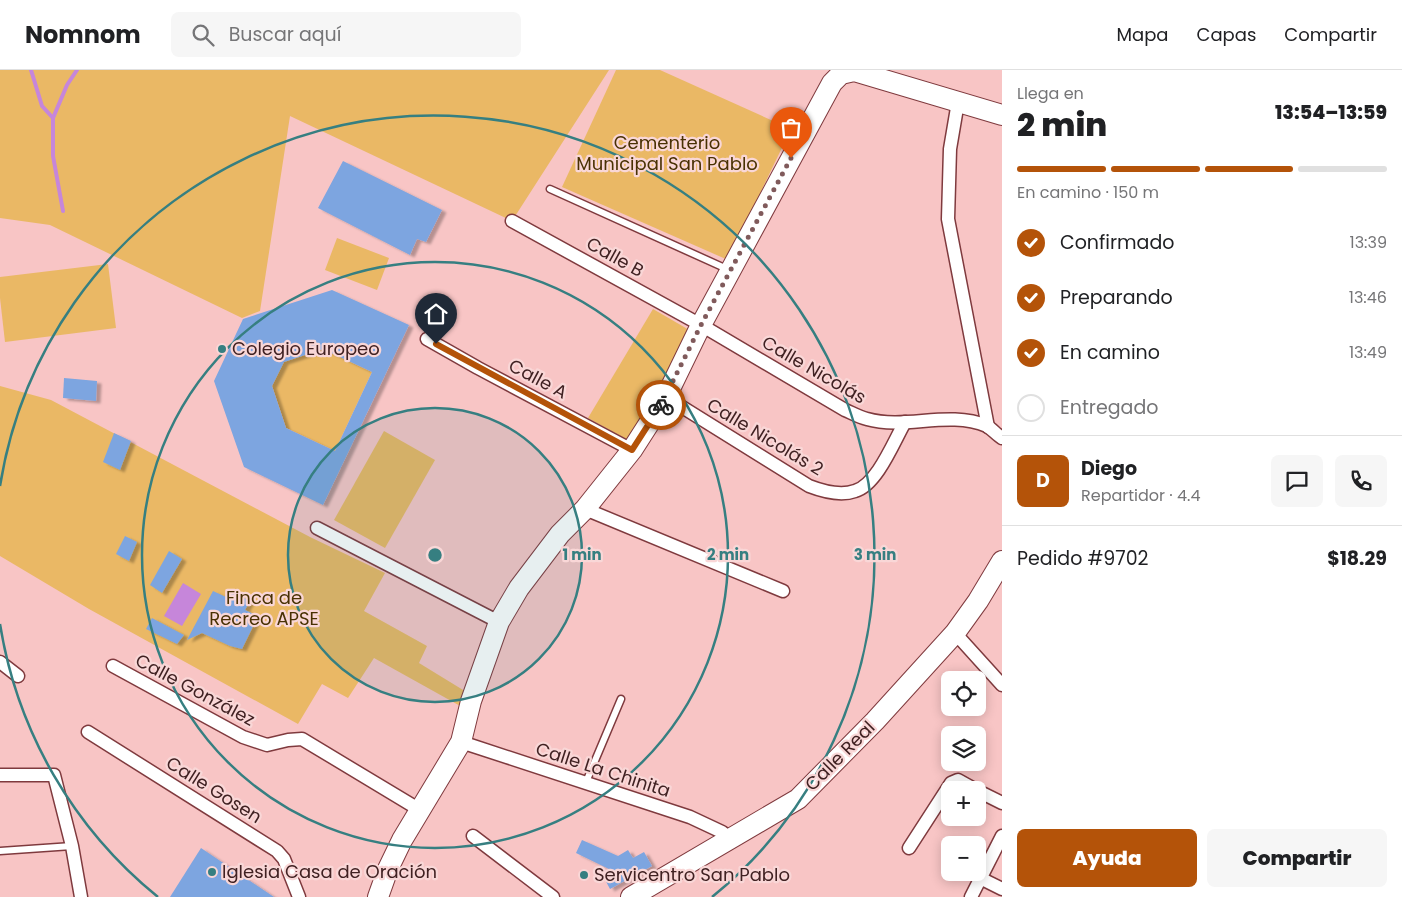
<!DOCTYPE html>
<html lang="es">
<meta charset="utf-8">
<style>
:root{--surface:#fff;--page:#f6f6f6;--text:#202124;--muted:#757577;--line:#e0e0e0;--accent:#b45309}
body{margin:0;font-family:Poppins,sans-serif;background:var(--page);color:var(--text);height:100vh;display:flex;flex-direction:column;font-size:19px;white-space:nowrap}
*{box-sizing:border-box;margin:0}
p{font-size:16px;color:var(--muted)}
.icon{flex:none;width:28px;height:28px;fill:none;stroke:currentColor;stroke-width:2;stroke-linecap:round;stroke-linejoin:round}
.map{position:relative;flex:1;overflow:hidden}
.panel{display:flex;flex-direction:column;background:var(--surface);width:400px}
.panel>*{flex:none}
.fabs{position:absolute;left:941px;top:601px;display:grid;gap:10px}
.fabs a{display:grid;place-items:center;width:45px;height:45px;border-radius:8px;background:var(--surface);box-shadow:0 2px 12px #0003;font-size:25px}
.pin{position:absolute;display:grid;place-items:center;width:42px;height:42px;color:#fff;margin:-51px -21px;border-radius:50% 50% 50% 0;rotate:-45deg;box-shadow:0 0 5px #0007}
.pin .icon{rotate:45deg}
.courier{position:absolute;display:grid;place-items:center;width:50px;height:50px;margin:-25px;border:4px solid #b45309;border-radius:50%;background:#fff;color:#222;box-shadow:0 1px 6px #0007}
.head em{font-style:normal;font-weight:800}
.head div{display:flex;flex-direction:column-reverse}
.head{display:flex;align-items:center;justify-content:space-between;height:85px;padding:0 15px}
h1{font-size:32px;font-weight:800;line-height:38px}
.bar{display:grid;grid-template-columns:repeat(4,1fr);gap:8px 5px;align-content:center;height:60px;padding:0 15px}
.bar i{height:6px;border-radius:4px;background:var(--line)}
.bar .selected{background:var(--accent)}
.bar p{grid-column:span 4}
.line{display:flex;align-items:center;gap:12px;padding:0 15px;border-top:1px solid var(--line)}
.line div{flex:1}
.round{display:grid;place-items:center;flex:none;width:52px;height:52px;border-radius:8px;background:var(--page)}
ol{padding:0 15px;list-style:none}
li{display:flex;align-items:center;gap:15px;height:55px}
li p{margin-inline-start:auto}
li .icon{padding:5px;border-radius:50%;background:var(--accent);color:#fff;stroke-width:4}
li:last-child{color:var(--muted)}
li i{width:28px;height:28px;border:2px solid var(--line);border-radius:50%}
.primary-button{display:flex;gap:10px;margin-top:auto;padding:10px 15px}
.primary-button a{flex:1;height:58px;border-radius:8px;background:var(--accent);color:#fff;font-size:20px;font-weight:800;line-height:58px;text-align:center}
.primary-button a+a{background:var(--page);color:var(--text)}
header{display:flex;align-items:center;gap:30px;box-sizing:border-box;height:70px;padding:0 25px;background:var(--surface);border-bottom:1px solid var(--line)}
header strong{font-size:24px}
nav{display:flex;gap:28px;margin-inline-start:auto;font-size:18px}
.search{width:350px;height:45px;background:var(--page);display:flex;align-items:center;gap:12px;box-sizing:border-box;padding:0 18px;border-radius:8px;color:var(--muted);font-size:19px}
main{display:flex;flex:1;min-height:0}
.map>svg:first-child{display:block}
.green{fill:#eab865}
.water{fill:#c686da}
.lines{fill:none;stroke-linecap:round;stroke-linejoin:round}
.stream{stroke:#c686da;stroke-width:4}
.building{fill:#7da5e0;fill-rule:evenodd;filter:url(#shadow)}
.service-casing{stroke:#7f3a3e;stroke-width:9}
.minor-casing{stroke:#7f3a3e;stroke-width:15}
.primary-casing{stroke:#7f3a3e;stroke-width:22}
.service{stroke:#fff;stroke-width:6}
.minor{stroke:#fff;stroke-width:12}
.primary{stroke:#fff;stroke-width:20}
.done{stroke:#805a5b;stroke-width:5;stroke-dasharray:0 9}
.route{stroke:#b45309;stroke-width:6}
.ring{fill:none;stroke:#367f81;stroke-width:2.5}
.poi-dot{fill:#367f81;stroke:#f9d7d7;stroke-width:2}
.labels{text-anchor:middle;stroke-width:4.5;stroke-linejoin:round;paint-order:stroke}
.park-label{font-size:18px;fill:#493103;stroke:#f9d7d7}
.street-label{font-size:18px;fill:#402122;stroke:#f9d7d7}
.poi-label{font-size:18px;fill:#402122;stroke:#f9d7d7;text-anchor:start}
.centre{fill:#367f81;stroke:#f9d7d7;stroke-width:2.5}
.ring-label{font-size:15px;text-anchor:middle;font-weight:bold;fill:#367f81;stroke:#f9d7d7;stroke-width:4.5;stroke-linejoin:round;paint-order:stroke}
</style>
<header>
<strong>Nomnom</strong>
<div class="search"><svg class="icon" aria-label="search" viewBox="0 0 24 24"><circle cx="10" cy="10" r="6"/><path d="M15 15l6 6"/></svg>Buscar aquí</div>
<nav><a>Mapa</a><a>Capas</a><a>Compartir</a></nav>
</header>
<main>
<div class="map">
<svg width="1002" height="827" viewBox="0 0 1002 827">
<defs>
<filter id="shadow"><feDropShadow dx="4.5" dy="2.5" stdDeviation="1" flood-color="#0004"/></filter>
</defs>
<rect width="100%" height="100%" fill="#f8c5c5"/>
<g class="green">
<polygon points="0,0 609,0 512,151 290,46 260,241 242,248 50,155 0,148"/>
<polygon points="616,0 660,0 791,59 728,190 562,117"/>
<polygon points="337,168 389,188 377,220 325,200"/>
<polygon points="108,194 116,258 5,272 0,228 0,207"/>
<polygon points="653,239 691,261 629,371 588,348"/>
<polygon points="323,279 372,302 335,381 286,358 272,316 283,292"/>
<polygon points="0,316 51,330 310,467 385,503 364,541 427,576 419,593 468,623 462,637 374,588 348,628 322,614 298,654 89,539 0,486"/>
<polygon points="384,361 435,390 385,478 334,450"/>
</g>
<polygon class="water" points="183,513 201,524 182,556 164,546"/>
<g class="lines">
<g class="stream">
<polyline points="31,0 42,36 53,48 53,86 63,141"/>
<polyline points="53,48 67,15 77,0"/>
</g>
</g>
<g class="building">
<polygon points="343,91 442,140 426,172 417,169 410,185 318,138"/>
<path d="M332 220 409 255 323 435 244 397 214 311 243 249ZM323 279 372 302 335 381 286 358 272 316 284 292Z"/>
<polygon points="64,308 97,311 96,331 63,328"/>
<polygon points="114,363 131,371 120,400 103,392"/>
<polygon points="125,466 137,472 129,491 116,484"/>
<polygon points="169,481 182,489 162,523 150,515"/>
<polygon points="229,520 250,531 245,540 258,546 242,579 230,576 202,563 187,570 213,521 226,527"/>
<polygon points="152,548 184,565 177,574 146,559"/>
<polygon points="582,770 618,786 628,780 633,788 644,782 652,796 610,819 602,804 611,800 576,783"/>
<polygon points="201,778 274,827 170,827"/>
</g>
<g class="lines">
<g class="service-casing">
<g id="service">
<polyline points="550,119 727,199"/>
<polyline points="586,712 621,629"/>
<polyline points="0,781 72,776"/>
</g>
</g>
<g class="minor-casing">
<g id="minor">
<polyline points="958,32 950,79 948,149 988,357"/>
<path d="M512 151 701 255 845 340C852 343 859 347 867 349 906 360 948 340 987 356 992 359 997 365 1002 368"/>
<polyline points="427,269 478,298 632,380"/>
<path d="M666 327 809 416C822 421 841 426 855 421 877 415 894 371 905 352"/>
<polyline points="585,439 783,521"/>
<polyline points="317,458 499,552"/>
<polyline points="955,563 1002,615"/>
<polyline points="0,592 18,606"/>
<polyline points="113,596 243,667 267,675 288,670 302,669 420,740"/>
<polyline points="88,662 277,781 284,789 299,827"/>
<polyline points="461,672 690,747 722,762 731,769"/>
<polyline points="0,705 54,705 72,776 81,827"/>
<polyline points="978,721 1002,733"/>
<polyline points="473,766 553,827"/>
<polyline points="909,778 951,713 958,710 976,720"/>
<polyline points="980,808 1002,819"/>
<polyline points="971,827 1002,766"/>
</g>
</g>
<g class="primary-casing">
<g id="primary">
<polyline points="378,827 388,799 402,770 461,672 471,631 499,552 519,518 560,464 585,439 632,380 666,327 701,255 832,13 841,4 854,1 1002,45"/>
<polyline points="631,827 798,729 875,651 955,563 978,531 1002,491"/>
</g>
</g>
<use href="#service" class="service"/>
<use href="#minor" class="minor"/>
<use href="#primary" class="primary"/>
</g>
<g class="lines">
<polyline class="done" points="661,335 701,255 791,88"/>
<polyline class="route" points="436,274 632,380 661,335"/>
</g>
<circle cx="435" cy="485" r="147" fill="#367f81" fill-opacity=".12"/>
<g class="ring">
<circle cx="435" cy="485" r="147"/>
<circle cx="435" cy="485" r="293"/>
<path d="M158 827A440 440 0 0 1 0 554M0 416A440 440 0 1 1 712 827"/>
</g>
<g class="poi-dot">
<circle cx="222" cy="279" r="5"/>
<circle cx="212" cy="802" r="5"/>
<circle cx="584" cy="805" r="5"/>
</g>
<g class="labels">
<g class="park-label">
<text x="667" y="79">Cementerio<tspan x="667" dy="21">Municipal San Pablo</tspan></text>
<text x="264" y="534">Finca de<tspan x="264" dy="21">Recreo APSE</tspan></text>
</g>
<g class="street-label">
<text transform="translate(615 187) rotate(29)" y="6">Calle B</text>
<text transform="translate(814 300) rotate(30)" y="6">Calle Nicolás</text>
<text transform="translate(538 309) rotate(28)" y="6">Calle A</text>
<text transform="translate(765 367) rotate(31)" y="6">Calle Nicolás 2</text>
<text transform="translate(195 620) rotate(28)" y="6">Calle González</text>
<text transform="translate(840 686) rotate(-45)" y="6">Calle Real</text>
<text transform="translate(603 700) rotate(18)" y="6">Calle La Chinita</text>
<text transform="translate(214 720) rotate(32)" y="6">Calle Gosen</text>
</g>
<g class="poi-label">
<text x="232" y="285">Colegio Europeo</text>
<text x="222" y="808">Iglesia Casa de Oración</text>
<text x="594" y="811">Servicentro San Pablo</text>
</g>
</g>
<circle cx="435" cy="485" r="8" class="centre"/>
<g class="ring-label">
<text x="582" y="490">1 min</text>
<text x="728" y="490">2 min</text>
<text x="875" y="490">3 min</text>
</g>
</svg>
<div class="fabs">
<a><svg class="icon" aria-label="locate" viewBox="0 0 24 24"><circle cx="12" cy="12" r="6"/><path d="M12 2v4M12 18v4M2 12h4M18 12h4"/></svg></a>
<a><svg class="icon" aria-label="layers" viewBox="0 0 24 24"><path d="M12 4l9 5-9 5-9-5zM3 14l9 5 9-5"/></svg></a>
<a>+</a>
<a>−</a>
</div>
<div class="pin" style="left:791px;top:88px;background:#ea580c"><svg class="icon" aria-label="bag" viewBox="0 0 24 24"><path d="M5 8h14l-1 12H6zM9 8a3 3 0 0 1 6 0"/></svg></div>
<div class="pin" style="left:436px;top:274px;background:#1f2937"><svg class="icon" aria-label="home" viewBox="0 0 24 24"><path d="M3 11l9-7 9 7M6 9v11h12V9"/></svg></div>
<div class="courier" style="left:661px;top:335px"><svg class="icon" aria-label="bike" viewBox="0 0 24 24"><circle cx="6" cy="16" r="4"/><circle cx="18" cy="16" r="4"/><path d="M6 16l4-8h5l3 8M10 8l3 8H6M13 5h3"/></svg></div>
</div>
<section class="panel">
<div class="head"><div><h1>2 min</h1><p>Llega en</p></div><em>13:54–13:59</em></div>
<div class="bar"><i class="selected"></i><i class="selected"></i><i class="selected"></i><i></i><p>En camino · 150 m</p></div>
<ol>
<li><svg class="icon" aria-label="check" viewBox="0 0 24 24"><path d="M5 12l5 5 9-10"/></svg>Confirmado<p>13:39</p></li>
<li><svg class="icon" aria-label="check" viewBox="0 0 24 24"><path d="M5 12l5 5 9-10"/></svg>Preparando<p>13:46</p></li>
<li><svg class="icon" aria-label="check" viewBox="0 0 24 24"><path d="M5 12l5 5 9-10"/></svg>En camino<p>13:49</p></li>
<li><i></i>Entregado</li>
</ol>
<div class="line" style="height:90px"><b class="round" style="background:var(--accent);color:#fff">D</b><div><b>Diego</b><p>Repartidor · 4.4</p></div><a class="round"><svg class="icon" aria-label="chat" viewBox="0 0 24 24"><path d="M4 5h16v11H9l-5 4z"/></svg></a><a class="round"><svg class="icon" aria-label="phone" viewBox="0 0 24 24"><path d="M5 4h4l2 5-3 2q2 4 5 5l2-3 5 2v4C11 20 4 13 5 4z"/></svg></a></div>
<div class="line" style="height:65px"><div>Pedido #9702</div><b>$18.29</b></div>
<div class="primary-button"><a>Ayuda</a><a>Compartir</a></div>
</section>
</main>
